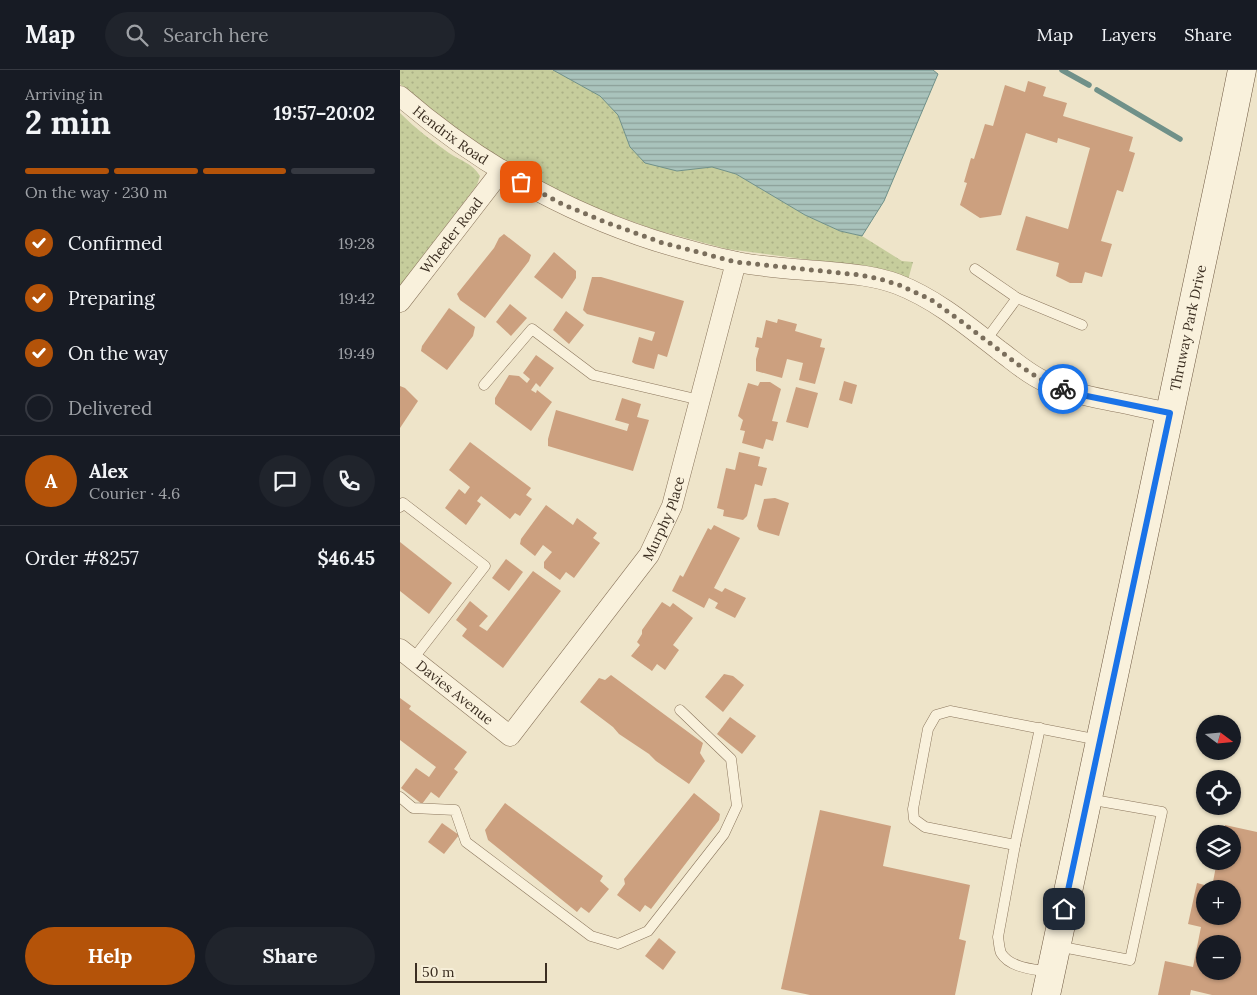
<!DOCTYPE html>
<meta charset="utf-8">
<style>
:root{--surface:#171b24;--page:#20242c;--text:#f1f3f6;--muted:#9ea1a6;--line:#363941;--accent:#b45309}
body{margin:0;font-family:Lora,serif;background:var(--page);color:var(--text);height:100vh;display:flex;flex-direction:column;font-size:19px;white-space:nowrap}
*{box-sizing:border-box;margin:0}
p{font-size:16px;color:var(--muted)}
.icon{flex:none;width:28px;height:28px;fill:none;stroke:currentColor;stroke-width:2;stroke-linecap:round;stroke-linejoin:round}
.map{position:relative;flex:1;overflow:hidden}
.side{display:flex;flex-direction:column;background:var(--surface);width:400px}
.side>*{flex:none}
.needle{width:32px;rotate:106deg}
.tools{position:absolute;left:796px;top:645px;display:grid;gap:10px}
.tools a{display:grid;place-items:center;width:45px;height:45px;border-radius:50%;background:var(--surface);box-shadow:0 1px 4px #0004;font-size:25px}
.scale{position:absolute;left:15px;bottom:12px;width:132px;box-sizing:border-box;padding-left:5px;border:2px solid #3b2e21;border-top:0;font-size:14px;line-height:18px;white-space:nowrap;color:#3b2e21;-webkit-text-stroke:4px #f6eed8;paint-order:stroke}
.pin{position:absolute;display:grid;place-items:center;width:42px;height:42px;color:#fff;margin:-21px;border-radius:10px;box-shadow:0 2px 8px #0006}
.courier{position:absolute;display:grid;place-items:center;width:50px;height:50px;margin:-25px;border:4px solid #1a73e8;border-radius:50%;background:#fff;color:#222;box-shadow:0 1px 6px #0007}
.headline em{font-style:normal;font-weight:700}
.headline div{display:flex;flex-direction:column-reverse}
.headline{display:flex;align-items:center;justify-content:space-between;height:85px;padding:0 25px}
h1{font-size:32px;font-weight:700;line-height:38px}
.bar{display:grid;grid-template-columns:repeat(4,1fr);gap:8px 5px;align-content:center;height:60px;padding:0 25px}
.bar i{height:6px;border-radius:4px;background:var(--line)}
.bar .selected{background:var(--accent)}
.bar p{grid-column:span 4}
.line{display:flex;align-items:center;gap:12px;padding:0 25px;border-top:1px solid var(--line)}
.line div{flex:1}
.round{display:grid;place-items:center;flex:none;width:52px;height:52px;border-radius:26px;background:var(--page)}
ol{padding:0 25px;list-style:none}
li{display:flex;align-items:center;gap:15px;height:55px}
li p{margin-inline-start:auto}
li .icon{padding:5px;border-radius:50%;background:var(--accent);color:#fff;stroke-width:4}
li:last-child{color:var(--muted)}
li i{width:28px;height:28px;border:2px solid var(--line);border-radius:50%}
.primary-button{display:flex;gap:10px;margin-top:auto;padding:10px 25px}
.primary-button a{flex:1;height:58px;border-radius:30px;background:var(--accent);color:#fff;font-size:20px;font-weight:700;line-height:58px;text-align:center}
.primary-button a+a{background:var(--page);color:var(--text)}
header{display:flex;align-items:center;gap:30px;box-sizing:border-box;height:70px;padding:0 25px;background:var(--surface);border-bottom:1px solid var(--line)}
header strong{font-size:24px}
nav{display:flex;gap:28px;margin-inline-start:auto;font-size:18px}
.search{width:350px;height:45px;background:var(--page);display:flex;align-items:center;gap:12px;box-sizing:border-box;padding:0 18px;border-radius:28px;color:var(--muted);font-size:19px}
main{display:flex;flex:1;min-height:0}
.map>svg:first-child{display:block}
.grass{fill:url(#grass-dots)}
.water{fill:url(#water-rules);stroke:#709189}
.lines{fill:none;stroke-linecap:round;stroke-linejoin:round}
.stream{stroke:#709189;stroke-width:5.5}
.building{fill:#cca07f;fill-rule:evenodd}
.lane-casing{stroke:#8b765d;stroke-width:11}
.street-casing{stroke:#8b765d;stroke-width:21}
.secondary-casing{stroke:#6d5740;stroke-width:29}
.lane{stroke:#f9f1dc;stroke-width:10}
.street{stroke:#f9f1dc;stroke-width:20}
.secondary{stroke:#f9f1dc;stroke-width:28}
.done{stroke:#7a6e5c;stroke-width:5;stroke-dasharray:0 9}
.route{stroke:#1a73e8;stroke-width:6}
.labels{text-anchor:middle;stroke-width:4;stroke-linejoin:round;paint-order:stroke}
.street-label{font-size:14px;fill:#3b2e21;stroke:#f6eed8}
</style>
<header>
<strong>Map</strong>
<div class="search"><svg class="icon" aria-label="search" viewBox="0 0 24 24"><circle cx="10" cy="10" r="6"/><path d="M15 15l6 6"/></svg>Search here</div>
<nav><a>Map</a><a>Layers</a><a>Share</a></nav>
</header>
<main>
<section class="side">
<div class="headline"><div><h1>2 min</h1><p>Arriving in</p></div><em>19:57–20:02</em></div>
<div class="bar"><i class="selected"></i><i class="selected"></i><i class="selected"></i><i></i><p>On the way · 230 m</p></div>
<ol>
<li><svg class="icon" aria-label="check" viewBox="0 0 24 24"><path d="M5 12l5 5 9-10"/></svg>Confirmed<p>19:28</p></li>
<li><svg class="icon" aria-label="check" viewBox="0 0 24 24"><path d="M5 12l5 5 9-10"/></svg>Preparing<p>19:42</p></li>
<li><svg class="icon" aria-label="check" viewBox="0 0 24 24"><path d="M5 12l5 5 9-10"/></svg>On the way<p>19:49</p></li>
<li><i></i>Delivered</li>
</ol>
<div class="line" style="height:90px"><b class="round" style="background:var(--accent);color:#fff">A</b><div><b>Alex</b><p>Courier · 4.6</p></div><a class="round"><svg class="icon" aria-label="chat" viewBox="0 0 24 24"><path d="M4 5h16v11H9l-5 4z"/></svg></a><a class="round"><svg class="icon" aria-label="phone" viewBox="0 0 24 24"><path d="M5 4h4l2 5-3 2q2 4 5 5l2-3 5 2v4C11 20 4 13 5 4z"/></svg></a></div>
<div class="line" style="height:65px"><div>Order #8257</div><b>$46.45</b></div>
<div class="primary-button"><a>Help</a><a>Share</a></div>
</section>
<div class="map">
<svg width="857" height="925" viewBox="0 0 857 925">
<defs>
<pattern id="grass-dots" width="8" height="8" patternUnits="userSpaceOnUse" patternTransform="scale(1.25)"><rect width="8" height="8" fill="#c6cd9c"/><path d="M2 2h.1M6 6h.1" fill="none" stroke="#abb086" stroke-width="1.8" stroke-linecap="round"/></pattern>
<pattern id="water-rules" width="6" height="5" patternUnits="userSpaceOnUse" patternTransform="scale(1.25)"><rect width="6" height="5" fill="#a9c3bc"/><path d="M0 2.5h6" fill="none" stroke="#8b9f98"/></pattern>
</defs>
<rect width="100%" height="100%" fill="#eee4c9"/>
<g class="grass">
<polygon points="0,0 153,0 200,25 218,45 230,77 277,101 312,96 336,104 405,145 440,161 462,166 502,191 513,192 508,210 479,199 327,179 256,160 198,139 133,109 67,68 12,25 0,14"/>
<path d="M0 43C15 58 32 71 49 83 61 91 72 93 80 106L77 115 0 216Z"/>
</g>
<polygon class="water" points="153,0 533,0 538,4 484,131 462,166 440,161 405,145 336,104 312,97 277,101 245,93 230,77 218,45 200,26"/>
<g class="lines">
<g class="stream">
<polyline points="662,0 689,15"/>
<polyline points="697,20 780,69"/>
</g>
</g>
<g class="building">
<polygon points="628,11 646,17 643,26 667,33 663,46 733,67 729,81 735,83 723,122 717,120 701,171 712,174 702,207 685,202 682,213 670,213 656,206 659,193 616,180 626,146 668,159 690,78 658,68 657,73 626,63 601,145 580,148 560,135 567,113 564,112 571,88 574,89 585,54 593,56 605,15 625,22"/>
<polygon points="104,164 131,185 129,191 85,248 60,230 57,224 94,178 99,168"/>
<polygon points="154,182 176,201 176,208 162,229 134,207"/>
<polygon points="192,207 201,207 284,231 267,287 258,284 254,299 235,294 232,292 239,267 252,271 255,262 187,244 183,240"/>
<polygon points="110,234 127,248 111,266 96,252"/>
<polygon points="49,238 75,257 73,266 47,300 21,281 22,276"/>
<polygon points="166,241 184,255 169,274 153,260"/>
<polygon points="378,249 397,254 395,261 422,269 420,277 425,278 415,314 399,310 403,293 387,289 382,308 356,301 356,289 359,278 355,277 357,267 362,268 366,250 377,253"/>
<polygon points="136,285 154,298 140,317 136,313 131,320 136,323 137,320 152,332 131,361 95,334 95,328 109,305 119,306 127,313 130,309 123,303"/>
<polygon points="444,311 457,315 452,334 439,330"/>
<polygon points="360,312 370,312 381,319 372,351 378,352 373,371 366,369 363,379 342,373 345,361 340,360 343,350 338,346 348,313 358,316"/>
<polygon points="0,316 5,318 18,331 0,358"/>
<polygon points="396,317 418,323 408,358 386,352"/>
<polygon points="222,328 241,334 237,347 249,350 233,401 148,376 148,369 156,340 227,361 229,354 215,350"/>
<polygon points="70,372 131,418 126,425 132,429 120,446 115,443 110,449 81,426 77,431 81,434 66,455 45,438 59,419 65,424 70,417 49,400"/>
<polygon points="339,382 360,387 358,396 367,398 362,416 355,414 347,446 343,450 323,446 324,440 317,438 326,398 335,400"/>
<polygon points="375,428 389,433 379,466 359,460 357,456 364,429"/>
<polygon points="146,435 173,455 177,448 197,463 193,468 200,473 174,508 166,502 160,510 144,498 144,492 152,482 143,475 135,486 120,474 121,469"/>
<polygon points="314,455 340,468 314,518 322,522 325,518 346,528 335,548 315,538 318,533 309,528 304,538 272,521 280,505 283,507 308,458 311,460"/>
<polygon points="0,472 52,513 29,544 0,521"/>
<polygon points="106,489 123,502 109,521 92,508"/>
<polygon points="133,501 161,521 103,598 62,566 67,559 56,550 70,531 88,546 79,556 87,561"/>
<polygon points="262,532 270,537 273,533 293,548 273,575 279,580 265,600 257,594 252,601 231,586 240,575 237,572 242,564 242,560"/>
<polygon points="324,604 333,606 344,615 323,642 305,627"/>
<polygon points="211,605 303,673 300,683 305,691 289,714 256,691 249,684 219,664 213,657 180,632 199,608 205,610"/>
<polygon points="0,628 11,636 9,639 67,682 54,699 58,702 39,728 31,722 22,734 1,718 16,698 29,707 36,697 0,670"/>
<polygon points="330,647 356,666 342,684 317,664"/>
<polygon points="294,723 320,744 319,750 251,839 245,835 240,842 217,825 225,814 224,809"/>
<polygon points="105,733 203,806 200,811 209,819 189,843 181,837 177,842 88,770 85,760"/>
<polygon points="420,740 491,756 483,796 570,815 559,869 566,871 555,925 410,925 381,919"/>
<polygon points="42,753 59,765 44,784 28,772"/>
<path d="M825 755 857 762V925H812L791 920 790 925H758L765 891 793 897 801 857 788 854 797 813 812 817 817 791H832V764H823ZM805 819H832V846H805ZM805 874H832V901H805Z"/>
<polygon points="259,868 276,882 263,900 245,886"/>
</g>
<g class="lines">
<g class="lane-casing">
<g id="lane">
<polyline points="575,199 617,228"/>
<polyline points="586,270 617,228 682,255"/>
<polyline points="84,315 132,259 193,305 300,330"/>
<polyline points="0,437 3,433 85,496 13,589"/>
<polyline points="0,727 13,738 55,740 66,772 191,866 218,874 248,861 324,764 337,736 331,689 280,640"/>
<polyline points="615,775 640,658"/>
<polyline points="657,876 730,890 762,742 688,729"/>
<path d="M649 902C633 899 610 898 601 883 599 878 599 872 598 867L615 775 525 757 514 749 513 739 528 659 536 645 550 641 699 670"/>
</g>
</g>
<g class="street-casing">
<g id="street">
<path id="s1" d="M0 26C84 99 184 153 291 181 306 185 321 189 337 192 367 198 399 199 430 202 453 204 475 206 497 214 536 229 568 256 600 281 615 292 629 305 646 312 665 321 686 326 707 330 728 334 749 339 770 343"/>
<path id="s2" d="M0 232 102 100"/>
<path id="s3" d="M0 579 110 666 249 485 272 436 336 192"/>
</g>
</g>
<g class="secondary-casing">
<g id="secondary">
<path id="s4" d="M646 925 826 79 842 0"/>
</g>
</g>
<use href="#lane" class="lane"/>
<use href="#street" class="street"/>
<use href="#secondary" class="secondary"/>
</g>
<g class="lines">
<polyline class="done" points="121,112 162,134 205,152 263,173 336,192 460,205 480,209 499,215 530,229 558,249 620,296 645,312 663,319"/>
<polyline class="route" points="663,319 677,324 770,343 664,839"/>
</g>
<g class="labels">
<g class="street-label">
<text dy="5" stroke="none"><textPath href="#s1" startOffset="64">Hendrix Road</textPath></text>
<text dy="5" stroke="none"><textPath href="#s2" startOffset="84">Wheeler Road</textPath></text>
<text dy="5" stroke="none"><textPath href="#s4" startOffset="682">Thruway Park Drive</textPath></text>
<text dy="5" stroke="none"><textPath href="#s3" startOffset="408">Murphy Place</textPath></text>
<text dy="5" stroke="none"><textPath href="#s3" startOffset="70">Davies Avenue</textPath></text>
</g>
</g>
</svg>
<div class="tools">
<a><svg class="needle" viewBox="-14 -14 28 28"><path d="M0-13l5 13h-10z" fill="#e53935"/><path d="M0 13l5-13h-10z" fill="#9ea1a6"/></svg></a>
<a><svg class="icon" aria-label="locate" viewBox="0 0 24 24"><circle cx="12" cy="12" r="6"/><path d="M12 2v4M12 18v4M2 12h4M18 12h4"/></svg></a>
<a><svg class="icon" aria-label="layers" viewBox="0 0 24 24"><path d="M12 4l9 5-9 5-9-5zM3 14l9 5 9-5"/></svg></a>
<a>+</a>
<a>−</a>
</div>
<div class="scale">50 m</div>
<div class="pin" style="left:121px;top:112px;background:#ea580c"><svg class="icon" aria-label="bag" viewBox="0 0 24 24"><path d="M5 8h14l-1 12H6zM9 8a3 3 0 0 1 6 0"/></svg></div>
<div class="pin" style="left:664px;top:839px;background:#1f2937"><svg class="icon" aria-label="home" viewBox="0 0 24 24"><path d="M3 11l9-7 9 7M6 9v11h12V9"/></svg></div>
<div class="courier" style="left:663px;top:319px"><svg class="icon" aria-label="bike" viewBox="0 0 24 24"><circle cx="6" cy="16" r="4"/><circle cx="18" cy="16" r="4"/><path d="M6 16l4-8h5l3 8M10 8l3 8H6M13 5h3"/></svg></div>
</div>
</main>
